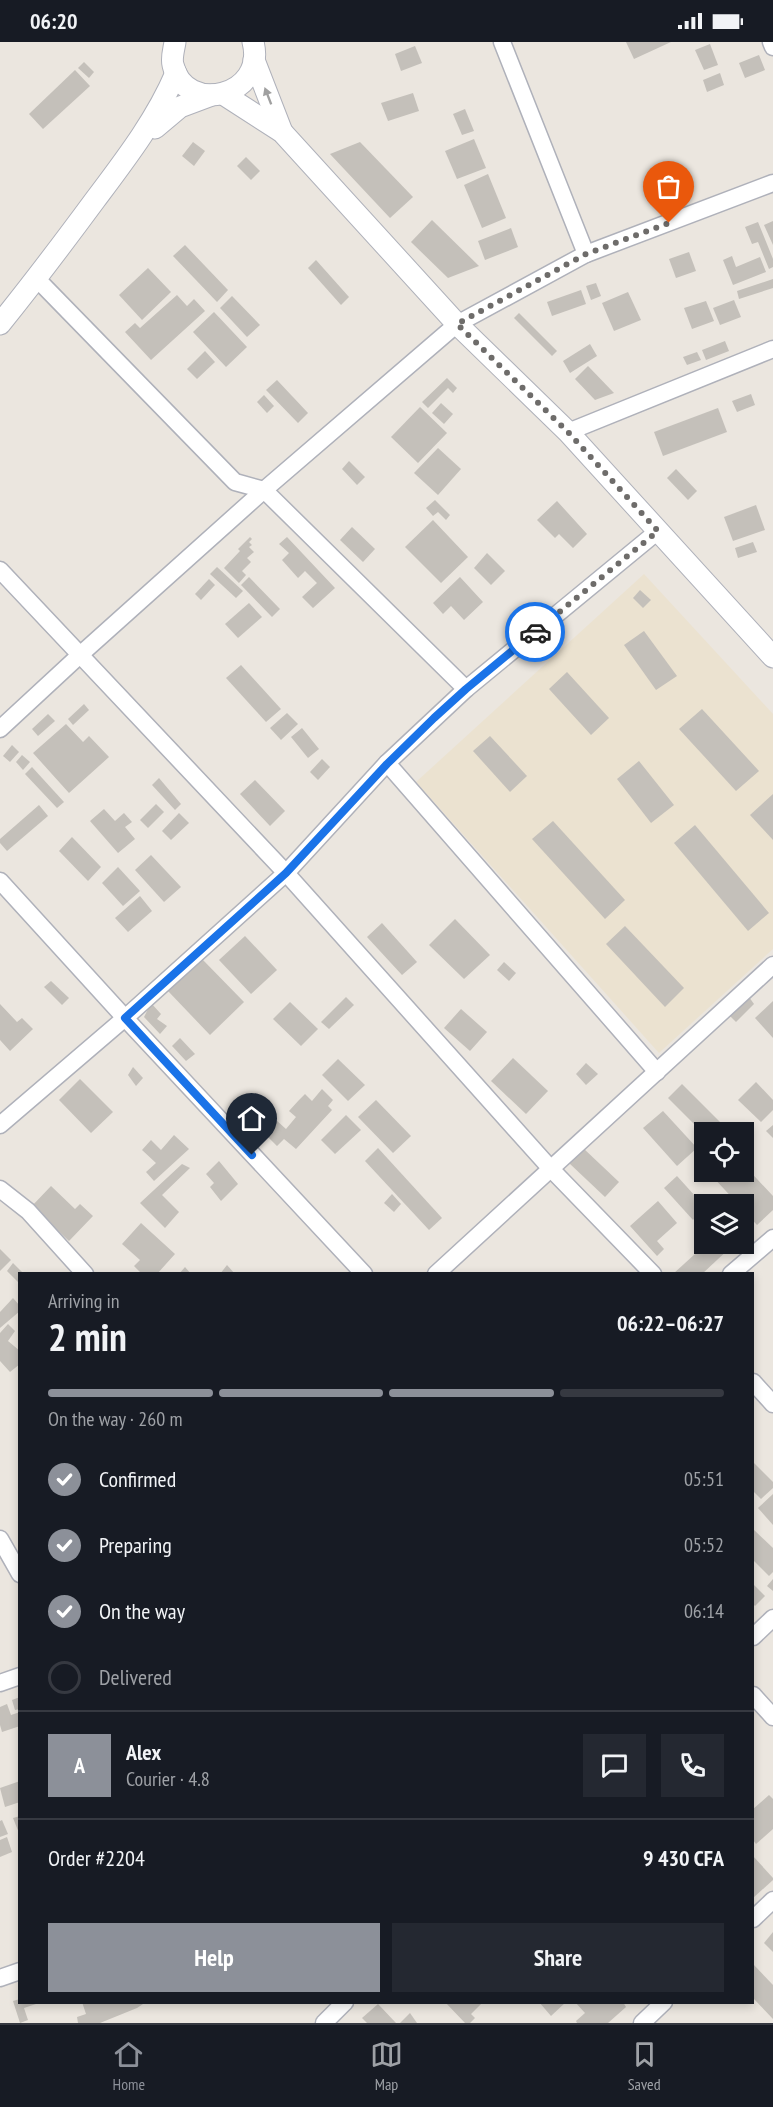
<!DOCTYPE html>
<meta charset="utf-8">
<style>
:root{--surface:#171b24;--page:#242831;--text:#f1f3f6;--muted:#9ea1a6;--line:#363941;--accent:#8c9099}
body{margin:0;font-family:"PT Sans Narrow",sans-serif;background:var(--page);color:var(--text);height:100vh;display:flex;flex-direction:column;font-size:22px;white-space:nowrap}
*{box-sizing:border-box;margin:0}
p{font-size:20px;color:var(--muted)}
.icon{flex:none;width:33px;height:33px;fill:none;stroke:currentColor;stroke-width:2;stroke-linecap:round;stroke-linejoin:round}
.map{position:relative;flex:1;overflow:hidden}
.sheet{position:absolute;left:18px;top:1230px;width:736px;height:732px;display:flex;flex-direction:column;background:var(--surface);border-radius:0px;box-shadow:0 3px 9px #0003}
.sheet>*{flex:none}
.controls{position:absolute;left:694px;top:1080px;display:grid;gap:12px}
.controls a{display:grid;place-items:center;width:60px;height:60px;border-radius:0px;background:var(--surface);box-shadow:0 3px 9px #0003;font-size:30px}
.pin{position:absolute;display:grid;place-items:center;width:51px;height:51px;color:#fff;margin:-62px -26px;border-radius:50% 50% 50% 0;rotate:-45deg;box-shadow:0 0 6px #0007}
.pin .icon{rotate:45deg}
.courier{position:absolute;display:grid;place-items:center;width:60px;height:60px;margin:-30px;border:4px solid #1a73e8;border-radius:50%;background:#fff;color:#222;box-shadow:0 2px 8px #0007}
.headline em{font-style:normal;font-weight:800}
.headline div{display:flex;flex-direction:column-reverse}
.headline{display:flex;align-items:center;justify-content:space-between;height:102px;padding:0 30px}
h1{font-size:39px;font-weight:800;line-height:45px}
.bar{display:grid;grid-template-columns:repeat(4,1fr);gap:9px 6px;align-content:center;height:72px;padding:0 30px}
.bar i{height:8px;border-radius:4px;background:var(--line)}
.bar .current{background:var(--accent)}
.bar p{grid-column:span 4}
.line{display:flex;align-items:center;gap:15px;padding:0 30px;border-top:2px solid var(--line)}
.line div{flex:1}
.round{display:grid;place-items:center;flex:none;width:63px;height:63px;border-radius:0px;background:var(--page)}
ol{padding:0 30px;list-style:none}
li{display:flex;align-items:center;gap:18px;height:66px}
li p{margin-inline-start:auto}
li .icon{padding:6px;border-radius:50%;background:var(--accent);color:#fff;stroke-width:4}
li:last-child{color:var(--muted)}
li i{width:33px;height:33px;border:3px solid var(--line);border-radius:50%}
.primary-button{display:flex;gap:12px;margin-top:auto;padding:12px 30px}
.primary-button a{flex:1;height:69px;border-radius:0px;background:var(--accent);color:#fff;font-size:24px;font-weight:800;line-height:69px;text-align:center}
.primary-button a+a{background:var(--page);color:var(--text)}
.status{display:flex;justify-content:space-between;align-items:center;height:42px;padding:0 30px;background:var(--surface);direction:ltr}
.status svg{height:16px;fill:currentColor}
.tabs{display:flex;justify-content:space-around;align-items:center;height:84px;border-top:2px solid var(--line);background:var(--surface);font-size:16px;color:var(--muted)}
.tabs a{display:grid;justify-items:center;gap:3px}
.tabs .current{color:var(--accent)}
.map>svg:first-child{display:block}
.education{fill:#ebe2d0}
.building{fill:#c4c0ba}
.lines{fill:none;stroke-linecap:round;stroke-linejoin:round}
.minor-casing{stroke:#afb1ba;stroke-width:19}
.tertiary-casing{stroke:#afb1ba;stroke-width:23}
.minor{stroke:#fff;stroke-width:16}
.tertiary{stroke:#fff;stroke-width:21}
.oneway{fill:#a0a0a0}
.done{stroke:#6e6c6a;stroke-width:6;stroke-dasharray:0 10.8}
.route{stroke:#1a73e8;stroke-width:8}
</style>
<div class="status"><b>06:20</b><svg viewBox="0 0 49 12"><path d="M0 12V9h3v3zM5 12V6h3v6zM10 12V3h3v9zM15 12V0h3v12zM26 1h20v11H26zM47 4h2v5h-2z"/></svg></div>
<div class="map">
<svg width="773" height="1981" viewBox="0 0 773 1981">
<rect width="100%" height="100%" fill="#ebe6df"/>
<polygon class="education" points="644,532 773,672 773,907 659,1011 416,740"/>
<g class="building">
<polygon points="626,0 671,0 634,17"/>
<polygon points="710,2 718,23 704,28 695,8"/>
<polygon points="415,4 422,21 401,29 395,12"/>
<polygon points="759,13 765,28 745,36 739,21"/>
<polygon points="84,20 94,30 89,36 78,26"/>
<polygon points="75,28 90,44 43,87 29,72"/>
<polygon points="720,31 724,43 707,50 703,38"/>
<polygon points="413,51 419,69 388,79 381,61"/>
<polygon points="465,67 474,89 462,93 453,72"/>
<polygon points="474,97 486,126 457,137 445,109"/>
<polygon points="193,100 205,109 194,124 182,114"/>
<polygon points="360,100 413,155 390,176 330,112"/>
<polygon points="246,115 260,129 251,138 237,124"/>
<polygon points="488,132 506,176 482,186 464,143"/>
<polygon points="432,178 479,224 448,236 411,200"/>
<polygon points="773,179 773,203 764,183"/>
<polygon points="758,180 773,217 773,225 769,227 758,200 752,202 745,185"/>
<polygon points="511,186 518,205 485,218 478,199"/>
<polygon points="185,203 228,248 217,260 173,214"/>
<polygon points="689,210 696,229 676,236 669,217"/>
<polygon points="732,214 736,225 760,215 766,230 733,243 723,218"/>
<polygon points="316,218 349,255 341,263 308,226"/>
<polygon points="148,226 171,250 142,278 119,253"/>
<polygon points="773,237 773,246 739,257 737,249"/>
<polygon points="596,241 601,254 591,258 586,244"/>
<polygon points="581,248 586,262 552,274 547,260"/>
<polygon points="628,250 641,278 614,289 602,261"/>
<polygon points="177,253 187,264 194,257 205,269 151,318 125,290 135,281 140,286"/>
<polygon points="232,254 260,283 247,295 220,266"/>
<polygon points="734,258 741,275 720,283 713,266"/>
<polygon points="706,259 714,279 692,287 684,266"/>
<polygon points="214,270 247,305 226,325 193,290"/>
<polygon points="519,271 557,309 552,314 514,276"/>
<polygon points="725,299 729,309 706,318 702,308"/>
<polygon points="590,302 597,314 570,331 563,319"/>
<polygon points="205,309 215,320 197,337 187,327"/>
<polygon points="697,310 701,318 687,323 683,315"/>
<polygon points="588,324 614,351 595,358 575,337"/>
<polygon points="447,336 457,346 453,351 448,346 428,366 422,360"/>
<polygon points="277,338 308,371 298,381 266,348"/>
<polygon points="751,352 755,363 737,370 732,359"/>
<polygon points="264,353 274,364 267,371 257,360"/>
<polygon points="441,361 453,372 444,382 432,371"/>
<polygon points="420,365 447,391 418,421 391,395"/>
<polygon points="718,366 727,390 663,414 654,390"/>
<polygon points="438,406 461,427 438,453 414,431"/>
<polygon points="349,419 365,435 357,443 342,427"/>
<polygon points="676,427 697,449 688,458 667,436"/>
<polygon points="435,458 450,473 446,478 438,470 433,474 426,466"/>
<polygon points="557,459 587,492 573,506 559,492 555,496 537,478"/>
<polygon points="756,463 765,488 733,499 724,475"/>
<polygon points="433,478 468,515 441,541 405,505"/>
<polygon points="352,485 375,507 363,520 340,498"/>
<polygon points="250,495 252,497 249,500 252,503 249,505 254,510 247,516 251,520 242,529 246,533 239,541 224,526 240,509 238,507"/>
<polygon points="287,495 335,546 313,566 302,555 317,541 305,529 298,536 282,518 289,511 279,502"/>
<polygon points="753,500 757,510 738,516 735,506"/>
<polygon points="487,511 505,529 491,543 474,526"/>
<polygon points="217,525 243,549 236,556 210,532"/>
<polygon points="249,535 280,567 272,575 241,543"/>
<polygon points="460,535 483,560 464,578 451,564 443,572 433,561"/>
<polygon points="209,537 215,543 201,558 195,552"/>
<polygon points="640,548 651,558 643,566 633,556"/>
<polygon points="249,561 262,575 238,596 225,582"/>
<polygon points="644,589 677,634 656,648 624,603"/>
<polygon points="241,623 281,667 266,680 226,636"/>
<polygon points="567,630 609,676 591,693 549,647"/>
<polygon points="84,662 89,668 73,683 68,677"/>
<polygon points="702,667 759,729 736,749 679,687"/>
<polygon points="287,671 298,682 281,698 270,686"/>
<polygon points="48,672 55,679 38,694 32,687"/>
<polygon points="66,682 83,700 89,694 109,715 69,751 33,711"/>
<polygon points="302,686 319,707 308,716 291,695"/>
<polygon points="490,694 527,734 510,750 473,709"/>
<polygon points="12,703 19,710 10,720 3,714"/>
<polygon points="22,713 30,720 23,728 16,720"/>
<polygon points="322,717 330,725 318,738 310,730"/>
<polygon points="639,719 674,763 651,781 617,737"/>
<polygon points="32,725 64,760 57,766 25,732"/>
<polygon points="159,736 181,762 175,768 152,743"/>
<polygon points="255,738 285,769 270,784 240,752"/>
<polygon points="773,752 773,798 750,773"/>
<polygon points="156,762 164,770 148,786 140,778"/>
<polygon points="39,763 48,774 7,809 0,801 0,797"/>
<polygon points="104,767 115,779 124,771 132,780 125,785 135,797 118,811 90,779"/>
<polygon points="179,771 189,781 171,798 162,789"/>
<polygon points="553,779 625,858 605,877 532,797"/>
<polygon points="695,783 769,871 748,889 674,801"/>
<polygon points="72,795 101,825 88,839 59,809"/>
<polygon points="151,813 181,845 164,860 135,828"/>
<polygon points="118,825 140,849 123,864 102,841"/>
<polygon points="140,854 152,869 128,890 115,876"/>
<polygon points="455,877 490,913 464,937 429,903"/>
<polygon points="382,881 417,920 402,933 367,895"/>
<polygon points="625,884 684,946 665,965 606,902"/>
<polygon points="245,894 277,928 251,952 219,918"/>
<polygon points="202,917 244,960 210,993 168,949"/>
<polygon points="504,920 516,931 509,939 497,928"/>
<polygon points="51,939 69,956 62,963 44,945"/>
<polygon points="346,955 354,963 329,987 321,980"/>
<polygon points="749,955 754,962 736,980 729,973"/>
<polygon points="773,959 773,996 755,976"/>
<polygon points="290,960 318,987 301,1004 273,977"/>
<polygon points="151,961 161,972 157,977 167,984 160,992 144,975"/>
<polygon points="0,962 17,980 22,976 33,987 10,1009 0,998"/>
<polygon points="461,967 487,990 470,1009 444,986"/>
<polygon points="180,996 195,1012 186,1019 172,1004"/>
<polygon points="513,1016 548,1049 526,1072 491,1039"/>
<polygon points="338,1017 365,1043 348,1059 322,1033"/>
<polygon points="586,1021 598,1032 586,1043 576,1032"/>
<polygon points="133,1025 143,1036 136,1044 128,1033"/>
<polygon points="80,1037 113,1070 91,1091 59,1058"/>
<polygon points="756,1040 773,1058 773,1068 761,1080 738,1058"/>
<polygon points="682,1042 723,1083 716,1090 705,1090 705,1093 668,1056"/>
<polygon points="322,1047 333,1058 328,1064 332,1068 296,1107 284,1097 277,1104 264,1091 276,1078 286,1087 296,1075 289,1069 299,1058 305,1052 312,1059"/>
<polygon points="376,1058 411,1094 393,1111 358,1075"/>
<polygon points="663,1069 697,1106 677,1124 643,1086"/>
<polygon points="346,1073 361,1088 335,1112 321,1098"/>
<polygon points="773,1083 773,1096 766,1089"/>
<polygon points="174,1093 189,1107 154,1139 146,1130 156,1121 142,1108 151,1098 161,1108"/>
<polygon points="378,1106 442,1176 429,1188 365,1119"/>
<polygon points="583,1106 619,1140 605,1155 569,1121"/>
<polygon points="219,1119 238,1142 221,1159 210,1145 214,1141 206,1132"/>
<polygon points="182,1122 190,1126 162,1153 179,1170 165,1186 140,1161"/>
<polygon points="744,1123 773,1154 773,1168 757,1183 744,1169 744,1162 738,1162 711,1133 715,1130 744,1130"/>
<polygon points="677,1134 705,1165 693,1178 664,1146"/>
<polygon points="51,1144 75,1167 80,1162 93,1174 69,1199 32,1164"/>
<polygon points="392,1152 401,1162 394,1170 384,1161"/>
<polygon points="658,1159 677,1181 657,1199 664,1207 657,1214 630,1184"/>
<polygon points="141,1181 175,1212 157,1232 142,1232 134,1224 140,1218 122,1202"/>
<polygon points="706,1202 729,1202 732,1204 702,1232 673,1232"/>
<polygon points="0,1207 11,1218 0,1229"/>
<polygon points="13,1221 24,1232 20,1232 20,1242 7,1229"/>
<polygon points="227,1223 235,1232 220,1232"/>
<polygon points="185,1225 191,1232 179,1232"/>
<polygon points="13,1256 20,1264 20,1269 0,1286 0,1270"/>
<polygon points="8,1282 15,1289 8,1299 20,1309 20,1322 10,1330 0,1319 0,1291"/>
<polygon points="754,1421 773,1440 773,1446 761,1457 753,1449"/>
<polygon points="773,1452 773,1483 758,1466"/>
<polygon points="753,1487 773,1506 773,1530 769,1534 753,1518"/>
<polygon points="773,1537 773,1549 767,1544"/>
<polygon points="753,1542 765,1554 755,1564 753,1562"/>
<polygon points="20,1655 20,1667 15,1668 12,1658"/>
<polygon points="7,1662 11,1673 20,1670 20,1684 2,1690 0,1683 0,1665"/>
<polygon points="20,1739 20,1760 5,1765 0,1746"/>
<polygon points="769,1753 773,1757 773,1787 756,1802 753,1798 753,1767"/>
<polygon points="20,1774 20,1791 19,1791 13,1776"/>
<polygon points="2,1778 8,1792 0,1795 0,1779"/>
<polygon points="7,1795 12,1810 0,1815 0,1798"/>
<polygon points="753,1814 773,1836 773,1838 753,1856"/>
<polygon points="773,1890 773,1910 764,1901"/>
<polygon points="753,1922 773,1943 773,1977 753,1956"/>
<polygon points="20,1957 20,1960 39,1961 24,1966 28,1978 20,1981 13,1959"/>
<polygon points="82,1960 146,1960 137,1966 100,1981 78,1981 77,1975 86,1972"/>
<polygon points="445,1960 483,1960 471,1972 475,1976 470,1981 465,1981"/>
<polygon points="539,1960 566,1960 551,1974"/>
<polygon points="575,1960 623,1960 626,1965 608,1981 577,1981 576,1979 585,1971"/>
<polygon points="378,1962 396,1981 367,1981 362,1976"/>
<polygon points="410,1971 417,1981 400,1981"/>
</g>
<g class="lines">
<g class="minor-casing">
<g id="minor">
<polyline points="502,0 586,212"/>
<polyline points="771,0 773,5"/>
<polyline points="37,237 235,440 264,448 466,647"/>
<polyline points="568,390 773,307"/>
<polyline points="0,528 286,831 551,1127 653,1232"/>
<polyline points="0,687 81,612 264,448 457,282 586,212 773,141"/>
<polyline points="387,721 657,1030"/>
<polyline points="0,839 125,976 364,1232"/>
<polyline points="0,1083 125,976 286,831 387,721 466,647 658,489"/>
<polyline points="0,1147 28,1169 85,1232"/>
<polyline points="436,1232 773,923"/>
<polyline points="731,1232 773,1196"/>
<polyline points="753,1340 773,1362"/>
<polyline points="0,1497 20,1532"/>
<polyline points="753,1595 773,1576"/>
<polyline points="0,1641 20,1634"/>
<polyline points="753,1653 773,1675"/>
<polyline points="753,1877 773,1858"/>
<polyline points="0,1936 20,1929"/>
<polyline points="324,1981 345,1960"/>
<polyline points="642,1981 664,1960"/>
</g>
</g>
<g class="tertiary-casing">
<g id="tertiary">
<path d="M175 0C174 7 171 16 173 23 185 74 267 55 253 0"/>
<polyline points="254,18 282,90"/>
<polyline points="223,52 282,90 457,282 568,390 773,615"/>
<polyline points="155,86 180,65 212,53"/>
<path d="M0 282C33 241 64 200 95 158 125 118 156 78 176 31"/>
</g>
</g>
<use href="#minor" class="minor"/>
<use href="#tertiary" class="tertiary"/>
</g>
<defs><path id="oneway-solid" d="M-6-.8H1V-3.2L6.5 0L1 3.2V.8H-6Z" transform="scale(1.5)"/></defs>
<use class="oneway" href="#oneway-solid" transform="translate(268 54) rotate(-111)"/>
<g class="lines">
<polyline class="done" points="535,590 658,489 568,390 457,282 586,212 669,181"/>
<polyline class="route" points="252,1113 125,976 286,831 387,722 434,676 466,647 535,590"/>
</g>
</svg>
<div class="controls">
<a><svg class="icon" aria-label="locate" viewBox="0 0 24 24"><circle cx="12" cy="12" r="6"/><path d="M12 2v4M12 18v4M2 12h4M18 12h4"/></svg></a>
<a><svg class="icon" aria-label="layers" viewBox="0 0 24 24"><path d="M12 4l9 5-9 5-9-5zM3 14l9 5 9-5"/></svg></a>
</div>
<div class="pin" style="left:669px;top:181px;background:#ea580c"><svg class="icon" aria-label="bag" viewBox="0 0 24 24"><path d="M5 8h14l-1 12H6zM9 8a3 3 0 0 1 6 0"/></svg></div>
<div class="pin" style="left:252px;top:1113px;background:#1f2937"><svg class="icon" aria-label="home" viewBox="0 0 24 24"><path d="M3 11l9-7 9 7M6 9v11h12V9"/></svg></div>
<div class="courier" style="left:535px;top:590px"><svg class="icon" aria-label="car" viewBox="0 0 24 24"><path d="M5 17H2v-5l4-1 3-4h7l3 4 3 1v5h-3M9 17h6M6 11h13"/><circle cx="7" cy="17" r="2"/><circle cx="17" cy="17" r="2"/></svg></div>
<section class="sheet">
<div class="headline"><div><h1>2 min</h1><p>Arriving in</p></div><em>06:22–06:27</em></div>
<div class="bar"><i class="current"></i><i class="current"></i><i class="current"></i><i></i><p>On the way · 260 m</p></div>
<ol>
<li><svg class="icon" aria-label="check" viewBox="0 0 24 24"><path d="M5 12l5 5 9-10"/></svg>Confirmed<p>05:51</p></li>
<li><svg class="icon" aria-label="check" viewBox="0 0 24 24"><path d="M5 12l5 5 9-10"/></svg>Preparing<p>05:52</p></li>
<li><svg class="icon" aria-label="check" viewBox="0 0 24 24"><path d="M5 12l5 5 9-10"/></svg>On the way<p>06:14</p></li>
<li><i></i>Delivered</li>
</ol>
<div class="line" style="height:108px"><b class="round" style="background:var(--accent);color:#fff">A</b><div><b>Alex</b><p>Courier · 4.8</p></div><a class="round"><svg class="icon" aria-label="chat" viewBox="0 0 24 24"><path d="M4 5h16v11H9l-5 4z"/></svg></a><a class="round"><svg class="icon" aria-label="phone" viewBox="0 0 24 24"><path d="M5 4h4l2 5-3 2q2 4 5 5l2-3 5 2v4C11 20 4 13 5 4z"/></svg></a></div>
<div class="line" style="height:78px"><div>Order #2204</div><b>9 430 CFA</b></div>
<div class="primary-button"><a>Help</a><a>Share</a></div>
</section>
</div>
<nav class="tabs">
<a class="current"><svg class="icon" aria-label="home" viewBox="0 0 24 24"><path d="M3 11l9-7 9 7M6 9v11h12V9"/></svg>Home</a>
<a><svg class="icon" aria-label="map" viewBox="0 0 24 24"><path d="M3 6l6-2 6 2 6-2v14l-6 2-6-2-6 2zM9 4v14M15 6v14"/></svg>Map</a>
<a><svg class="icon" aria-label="saved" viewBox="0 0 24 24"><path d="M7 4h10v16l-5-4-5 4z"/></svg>Saved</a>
</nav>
